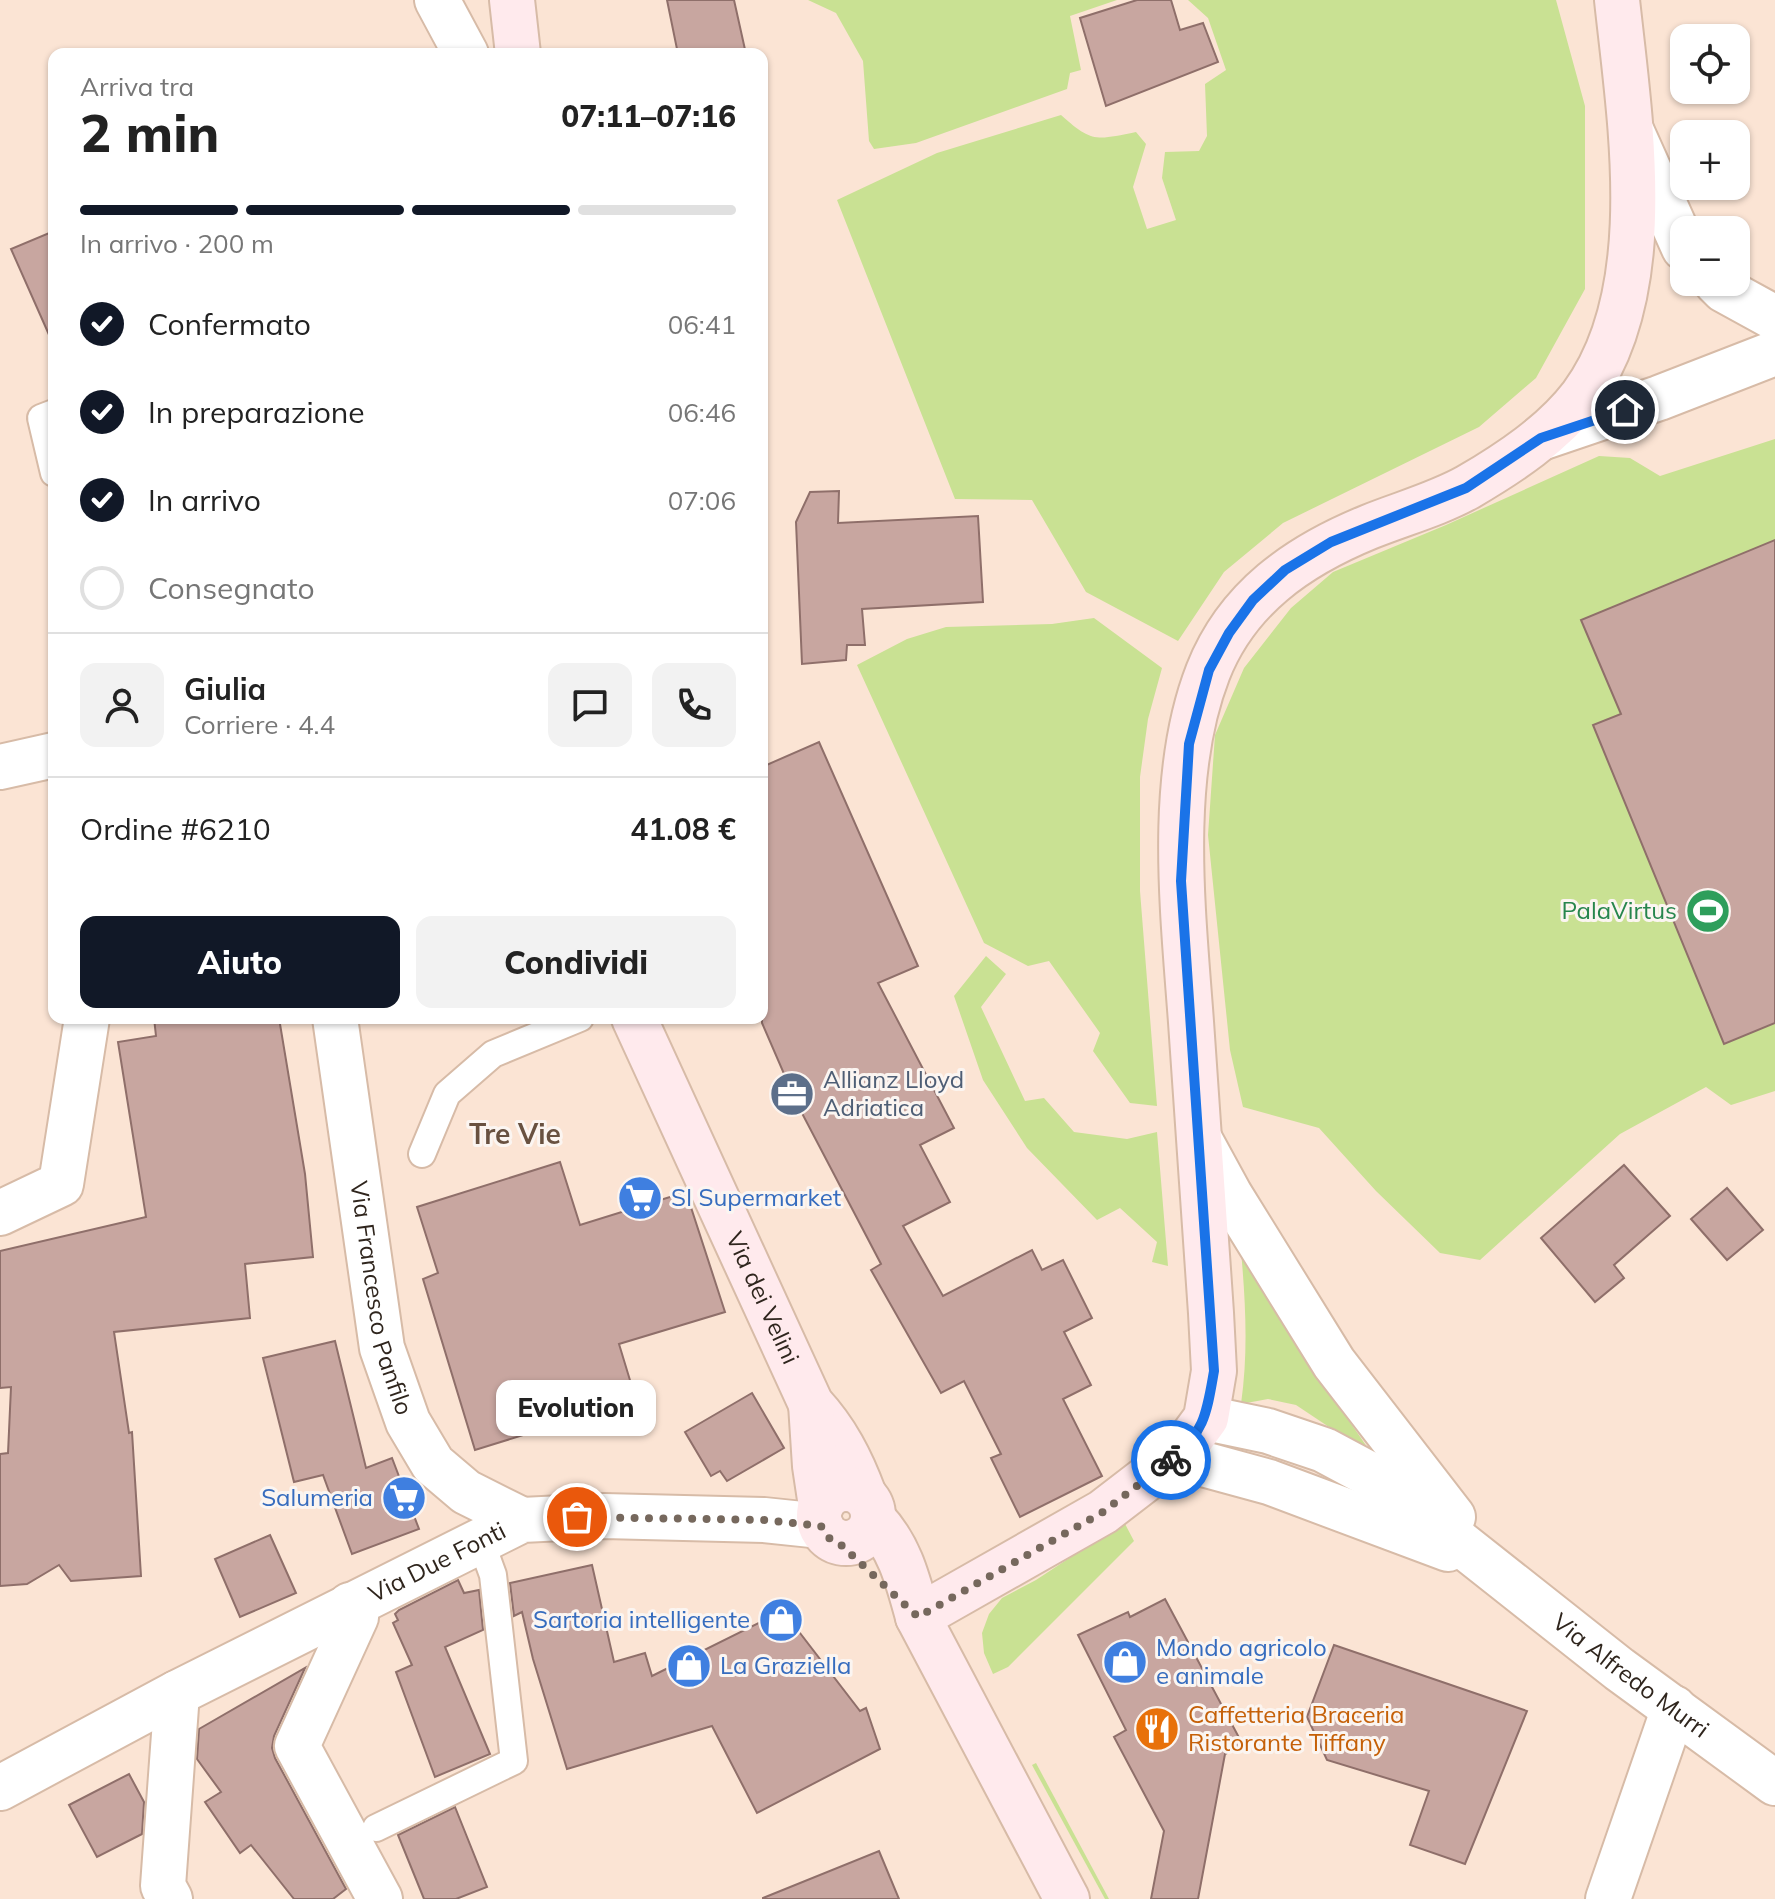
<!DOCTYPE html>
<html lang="it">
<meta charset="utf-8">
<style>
:root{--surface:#fff;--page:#f2f2f2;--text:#222;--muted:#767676;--line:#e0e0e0;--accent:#111827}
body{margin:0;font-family:Mulish,sans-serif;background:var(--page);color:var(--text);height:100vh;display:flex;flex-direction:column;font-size:30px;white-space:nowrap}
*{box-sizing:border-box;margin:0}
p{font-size:26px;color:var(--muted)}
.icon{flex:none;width:44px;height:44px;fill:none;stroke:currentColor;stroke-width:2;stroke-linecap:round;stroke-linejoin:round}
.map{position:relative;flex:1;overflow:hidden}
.details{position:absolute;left:48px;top:48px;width:720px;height:976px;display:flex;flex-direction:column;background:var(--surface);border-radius:16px;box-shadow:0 2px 6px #0004}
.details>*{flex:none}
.fabs{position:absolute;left:1670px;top:24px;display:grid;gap:16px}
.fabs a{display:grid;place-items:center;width:80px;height:80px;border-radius:16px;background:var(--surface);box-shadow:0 2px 6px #0004;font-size:40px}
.pin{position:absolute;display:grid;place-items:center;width:68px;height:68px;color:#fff;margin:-34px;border:4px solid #fff;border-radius:50%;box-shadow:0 2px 8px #0007}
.courier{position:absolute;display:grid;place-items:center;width:80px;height:80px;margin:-40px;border:6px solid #1a73e8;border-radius:50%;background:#fff;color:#222;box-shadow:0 2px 10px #0007}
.bubble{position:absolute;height:56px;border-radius:16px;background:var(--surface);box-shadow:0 2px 6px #0004;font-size:26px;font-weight:800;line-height:56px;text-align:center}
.headline em{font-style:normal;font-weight:800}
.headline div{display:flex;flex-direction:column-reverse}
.headline{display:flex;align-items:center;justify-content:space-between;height:136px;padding:0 32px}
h1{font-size:52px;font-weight:800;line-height:60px}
.bar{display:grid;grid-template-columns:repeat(4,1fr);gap:12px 8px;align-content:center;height:96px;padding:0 32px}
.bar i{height:10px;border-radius:6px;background:var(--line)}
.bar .on{background:var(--accent)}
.bar p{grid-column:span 4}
.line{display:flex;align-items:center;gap:20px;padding:0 32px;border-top:2px solid var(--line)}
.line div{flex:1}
.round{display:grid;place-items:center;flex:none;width:84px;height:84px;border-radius:16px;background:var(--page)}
ol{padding:0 32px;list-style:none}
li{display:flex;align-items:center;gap:24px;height:88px}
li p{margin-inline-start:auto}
li .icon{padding:8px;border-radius:50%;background:var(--accent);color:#fff;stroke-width:4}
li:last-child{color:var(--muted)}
li i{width:44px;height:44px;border:4px solid var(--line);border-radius:50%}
.button{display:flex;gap:16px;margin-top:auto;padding:16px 32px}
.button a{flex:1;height:92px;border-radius:16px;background:var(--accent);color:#fff;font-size:32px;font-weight:800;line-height:92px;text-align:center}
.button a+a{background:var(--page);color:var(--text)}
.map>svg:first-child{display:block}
.green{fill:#c9e193}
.building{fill:#c8a6a0;stroke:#8f6f6a;stroke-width:2}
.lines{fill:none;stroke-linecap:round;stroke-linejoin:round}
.lane-casing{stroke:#d7bba7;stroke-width:30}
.street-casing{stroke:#d7bba7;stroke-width:48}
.secondary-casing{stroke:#d7bba7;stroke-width:48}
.lane{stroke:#fff;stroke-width:26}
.street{stroke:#fff;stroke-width:44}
.secondary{stroke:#ffeaed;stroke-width:44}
.done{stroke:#76685d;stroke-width:8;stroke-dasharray:0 14.4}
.route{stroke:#1a73e8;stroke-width:10}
.labels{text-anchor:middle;stroke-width:6;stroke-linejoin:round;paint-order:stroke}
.leisure-label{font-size:24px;fill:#27864d;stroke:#fbf5f1;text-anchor:end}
.service-label{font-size:24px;fill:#4e5e75;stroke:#fbf5f1;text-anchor:start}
.shop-label{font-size:24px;fill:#366cbe;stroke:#fbf5f1;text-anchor:start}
.street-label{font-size:24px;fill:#2f251d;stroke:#fbf5f1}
.food-label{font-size:24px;fill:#c56008;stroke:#fbf5f1;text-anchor:start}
.quarter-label{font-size:28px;font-weight:bold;fill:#685140;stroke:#fbf5f1}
</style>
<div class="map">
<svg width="1775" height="1899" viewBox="0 0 1775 1899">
<rect width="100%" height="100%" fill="#fbe4d4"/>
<g class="green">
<polygon points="808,0 1117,0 1070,16 1081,70 1070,73 1067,89 916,143 874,149 869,141 863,61 836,13"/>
<path d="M1188 0H1556L1585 106V289L1536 378 1479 427 1283 523 1224 572 1178 641 1086 592 1032 500 955 499 837 200 937 153 1061 115C1092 143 1096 140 1136 132L1146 144 1133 187 1147 229 1176 220 1162 178 1165 152 1199 151 1207 136 1205 84 1226 70 1208 18Z"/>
<polygon points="1775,439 1775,1091 1731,1105 1706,1087 1620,1134 1480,1260 1440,1253 1376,1191 1319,1128 1243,1107 1230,1050 1208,835 1215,735 1244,668 1291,608 1333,572 1446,525 1599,456 1630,458 1660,476"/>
<polygon points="1094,618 1162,668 1148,719 1140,777 1140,891 1157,1106 1130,1103 1093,1051 1100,1033 1049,961 1028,966 984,943 857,665 907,639 946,627 1052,624"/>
<polygon points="986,956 1006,974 981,1007 1025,1101 1044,1098 1074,1132 1127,1139 1157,1132 1168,1266 1152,1262 1157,1242 1120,1208 1097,1220 1027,1148 983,1080 954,996"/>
<path d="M1240 1239 1312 1367 1374 1457 1296 1405 1268 1399 1241 1404C1249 1348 1245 1295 1240 1239Z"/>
<polygon points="1124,1522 1134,1541 1008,1667 993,1674 984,1653 982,1633 989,1614 1002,1598 1036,1580"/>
<polygon points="1036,1763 1109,1899 1105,1899 1032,1765"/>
</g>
<g class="building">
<polygon points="667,0 734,0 746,54 678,54"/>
<polygon points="1137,0 1171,0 1180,30 1203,23 1218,62 1106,106 1080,18"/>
<polygon points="54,231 54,346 11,249"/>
<polygon points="839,491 838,523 978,516 983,602 862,609 865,645 847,645 846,660 802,664 796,522 810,492"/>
<polygon points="1775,540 1775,1023 1724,1044 1593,725 1621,714 1581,620"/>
<polygon points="819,742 918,966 878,983 954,1128 920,1145 950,1202 903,1226 943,1296 1032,1250 1042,1270 1063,1260 1092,1318 1064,1332 1091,1385 1063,1399 1102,1476 1020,1517 991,1458 1001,1454 964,1381 941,1393 871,1270 881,1264 783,1077 785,1076 762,1023 762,767"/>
<polygon points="154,1018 279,1018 305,1174 313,1257 245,1264 250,1318 114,1332 129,1433 132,1432 141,1576 71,1581 59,1565 27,1584 0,1586 0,1454 8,1453 11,1387 0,1388 0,1251 146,1217 118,1042 156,1036"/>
<polygon points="560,1162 580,1225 686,1192 725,1312 619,1344 636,1400 475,1450 423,1279 438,1273 417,1207"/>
<polygon points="1624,1165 1670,1216 1614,1265 1624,1278 1595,1302 1541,1238"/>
<polygon points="1727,1188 1763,1230 1727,1260 1691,1219"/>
<polygon points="335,1341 366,1468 392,1458 419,1529 352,1554 323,1475 294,1482 263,1358"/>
<polygon points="752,1393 784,1448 727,1481 720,1471 711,1476 685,1432"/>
<polygon points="270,1535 296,1593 240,1617 215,1559"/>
<polygon points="592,1565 614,1662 645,1653 652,1676 783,1611 860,1711 866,1708 880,1749 757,1813 712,1726 567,1769 533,1659 522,1612 514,1616 510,1583"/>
<polygon points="458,1580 464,1593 479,1590 483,1630 445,1647 490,1754 435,1777 396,1672 412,1665 393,1623 398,1620 395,1614 399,1610"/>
<polygon points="1165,1599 1243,1745 1225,1754 1198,1899 1151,1899 1164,1831 1114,1737 1126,1730 1078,1635 1128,1612 1130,1617"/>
<polygon points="1334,1645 1527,1711 1465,1864 1410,1845 1429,1791 1327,1760 1307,1717"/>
<polygon points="305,1668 274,1736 272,1748 275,1758 346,1889 333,1899 294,1899 251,1845 240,1853 205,1802 221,1792 197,1759 199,1729"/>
<polygon points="129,1774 144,1802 142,1834 97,1857 69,1805"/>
<polygon points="455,1807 487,1887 456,1899 424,1899 398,1835"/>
<polygon points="879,1851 899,1899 763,1899 763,1898"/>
</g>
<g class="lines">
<g class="lane-casing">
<g id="lane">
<polyline points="54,413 41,418 54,473"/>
<polyline points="422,1154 447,1094 493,1054 580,1018"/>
<polyline points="376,1828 514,1761 493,1575 481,1542"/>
</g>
</g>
<g class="street-casing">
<g id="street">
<polyline points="437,0 466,54"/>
<polyline points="1631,130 1684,248"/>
<polyline points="1716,282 1724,290 1775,318"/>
<polyline points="1541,438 1659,398 1775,353"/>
<polyline points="0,767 54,755"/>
<path id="s1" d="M335 1018 382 1348 408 1422 433 1464 466 1492 522 1520"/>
<polyline points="1200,1140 1230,1195 1334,1363 1453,1517"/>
<polyline points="0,1213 61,1184 87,1018"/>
<path id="s2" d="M1206 1418 1268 1431 1324 1450 1380 1480 1619 1669 1775 1783"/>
<polyline points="1181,1452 1203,1464 1269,1482 1448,1549"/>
<polyline points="350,1605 356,1617 297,1746 380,1899"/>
<path id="s3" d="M0 1788 177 1693 522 1520 604 1516 764 1520 821 1526"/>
<polyline points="170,1899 163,1886 177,1693"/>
<polyline points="1608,1899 1674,1708"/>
</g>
</g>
<g class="secondary-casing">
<g id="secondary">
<polyline points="512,0 518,54"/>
<path id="s4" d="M634 1018 811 1404C836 1431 851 1460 864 1495"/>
<polyline points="811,1404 815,1466 821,1506"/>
<circle cx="846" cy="1516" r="27"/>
<path d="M874 1520C900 1547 908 1581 918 1617L1067 1899"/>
<path d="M918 1617 1103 1512 1181 1452 1206 1418 1214 1371 1211 1313C1205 1216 1198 1119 1191 1022 1183 912 1167 777 1208 672 1237 598 1298 556 1369 527 1401 514 1438 504 1468 487 1509 463 1553 434 1582 396 1659 292 1630 121 1617 0"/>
</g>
</g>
<use href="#lane" class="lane"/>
<use href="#street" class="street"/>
<use href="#secondary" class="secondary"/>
</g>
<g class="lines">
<polyline class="done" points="577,1517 764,1520 821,1526 829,1538 838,1542 918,1617 1103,1512 1171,1460"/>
<path class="route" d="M1171 1460C1205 1433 1207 1411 1214 1371L1181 881 1189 744 1209 670 1229 633 1253 600 1285 570 1331 542 1466 488 1541 438 1625 410"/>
</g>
<defs>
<g id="stadium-disc" transform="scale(2.3)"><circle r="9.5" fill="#2e9e5b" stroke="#fbf5f1"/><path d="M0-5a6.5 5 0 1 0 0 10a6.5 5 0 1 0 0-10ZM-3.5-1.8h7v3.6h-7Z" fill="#fff"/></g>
<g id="office-disc" transform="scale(2.3)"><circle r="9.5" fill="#5c6f8a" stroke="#fbf5f1"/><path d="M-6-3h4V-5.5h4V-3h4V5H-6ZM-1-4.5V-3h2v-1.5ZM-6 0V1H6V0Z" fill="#fff"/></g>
<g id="supermarket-disc" transform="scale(2.3)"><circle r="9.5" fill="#3f7fe0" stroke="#fbf5f1"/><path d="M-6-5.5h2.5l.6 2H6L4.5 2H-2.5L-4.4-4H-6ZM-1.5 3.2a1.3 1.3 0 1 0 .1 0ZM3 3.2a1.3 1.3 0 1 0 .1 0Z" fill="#fff"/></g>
<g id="shop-disc" transform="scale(2.3)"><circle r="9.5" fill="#3f7fe0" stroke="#fbf5f1"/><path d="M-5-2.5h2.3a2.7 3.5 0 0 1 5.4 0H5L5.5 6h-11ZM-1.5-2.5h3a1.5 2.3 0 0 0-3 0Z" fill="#fff"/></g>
<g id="restaurant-disc" transform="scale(2.3)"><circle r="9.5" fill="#e8710a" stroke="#fbf5f1"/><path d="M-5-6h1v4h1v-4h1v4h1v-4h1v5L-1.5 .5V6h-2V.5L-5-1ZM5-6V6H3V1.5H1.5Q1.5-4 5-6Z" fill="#fff"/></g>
</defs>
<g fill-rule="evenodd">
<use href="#stadium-disc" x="1708" y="911"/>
<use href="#office-disc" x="792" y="1094"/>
<use href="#supermarket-disc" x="640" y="1198"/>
<use href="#supermarket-disc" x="404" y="1498"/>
<use href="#shop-disc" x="781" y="1620"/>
<use href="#shop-disc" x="1125" y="1662"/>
<use href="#shop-disc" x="689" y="1666"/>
<use href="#restaurant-disc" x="1157" y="1729"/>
</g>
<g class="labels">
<g class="leisure-label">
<text x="1677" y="919">PalaVirtus</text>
</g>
<g class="service-label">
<text x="823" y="1088">Allianz Lloyd<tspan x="823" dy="28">Adriatica</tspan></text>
</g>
<g class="shop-label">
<text x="671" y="1206">SI Supermarket</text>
<text x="373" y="1506" text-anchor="end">Salumeria</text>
<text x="750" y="1628" text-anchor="end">Sartoria intelligente</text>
<text x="1156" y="1656">Mondo agricolo<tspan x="1156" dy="28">e animale</tspan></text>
<text x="720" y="1674">La Graziella</text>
</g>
<g class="street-label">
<text dy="8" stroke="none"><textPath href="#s1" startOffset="284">Via Francesco Panfilo</textPath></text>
<text dy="8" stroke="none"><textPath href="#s4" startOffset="308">Via dei Velini</textPath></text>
<text dy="8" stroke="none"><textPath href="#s3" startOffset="492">Via Due Fonti</textPath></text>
<text dy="8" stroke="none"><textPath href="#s2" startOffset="504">Via Alfredo Murri</textPath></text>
</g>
<g class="food-label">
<text x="1188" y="1723">Caffetteria Braceria<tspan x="1188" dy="28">Ristorante Tiffany</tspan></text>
</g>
<g class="quarter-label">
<text x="515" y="1144">Tre Vie</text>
</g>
</g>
</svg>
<div class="fabs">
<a><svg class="icon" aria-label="locate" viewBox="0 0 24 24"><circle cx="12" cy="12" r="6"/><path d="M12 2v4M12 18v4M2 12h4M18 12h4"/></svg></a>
<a>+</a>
<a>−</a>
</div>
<div class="pin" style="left:577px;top:1517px;background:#ea580c"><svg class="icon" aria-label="bag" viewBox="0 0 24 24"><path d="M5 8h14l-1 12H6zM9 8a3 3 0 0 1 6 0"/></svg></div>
<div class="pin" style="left:1625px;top:410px;background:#1f2937"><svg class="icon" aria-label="home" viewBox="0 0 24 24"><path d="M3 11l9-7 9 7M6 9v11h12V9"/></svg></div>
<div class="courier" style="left:1171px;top:1460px"><svg class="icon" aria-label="bike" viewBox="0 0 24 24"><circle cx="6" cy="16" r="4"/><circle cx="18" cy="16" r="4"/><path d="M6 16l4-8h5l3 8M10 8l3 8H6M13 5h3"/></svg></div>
<div class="bubble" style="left:496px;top:1380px;width:160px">Evolution</div>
<section class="details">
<div class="headline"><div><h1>2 min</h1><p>Arriva tra</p></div><em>07:11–07:16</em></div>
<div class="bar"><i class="on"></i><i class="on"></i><i class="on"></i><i></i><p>In arrivo · 200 m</p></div>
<ol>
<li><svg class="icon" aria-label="check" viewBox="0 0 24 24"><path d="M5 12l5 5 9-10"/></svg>Confermato<p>06:41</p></li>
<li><svg class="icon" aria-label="check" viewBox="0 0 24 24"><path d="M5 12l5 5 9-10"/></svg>In preparazione<p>06:46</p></li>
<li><svg class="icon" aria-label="check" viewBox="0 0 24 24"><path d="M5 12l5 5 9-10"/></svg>In arrivo<p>07:06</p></li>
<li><i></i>Consegnato</li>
</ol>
<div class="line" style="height:144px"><a class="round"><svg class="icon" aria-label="person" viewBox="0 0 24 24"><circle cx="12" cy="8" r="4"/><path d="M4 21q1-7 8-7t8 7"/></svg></a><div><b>Giulia</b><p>Corriere · 4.4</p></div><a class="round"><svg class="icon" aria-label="chat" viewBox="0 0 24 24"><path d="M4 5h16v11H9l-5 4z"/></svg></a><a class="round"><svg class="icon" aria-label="phone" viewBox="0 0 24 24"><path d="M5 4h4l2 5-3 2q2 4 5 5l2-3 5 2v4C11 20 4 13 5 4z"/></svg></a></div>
<div class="line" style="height:104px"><div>Ordine #6210</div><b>41.08 €</b></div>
<div class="button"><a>Aiuto</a><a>Condividi</a></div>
</section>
</div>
